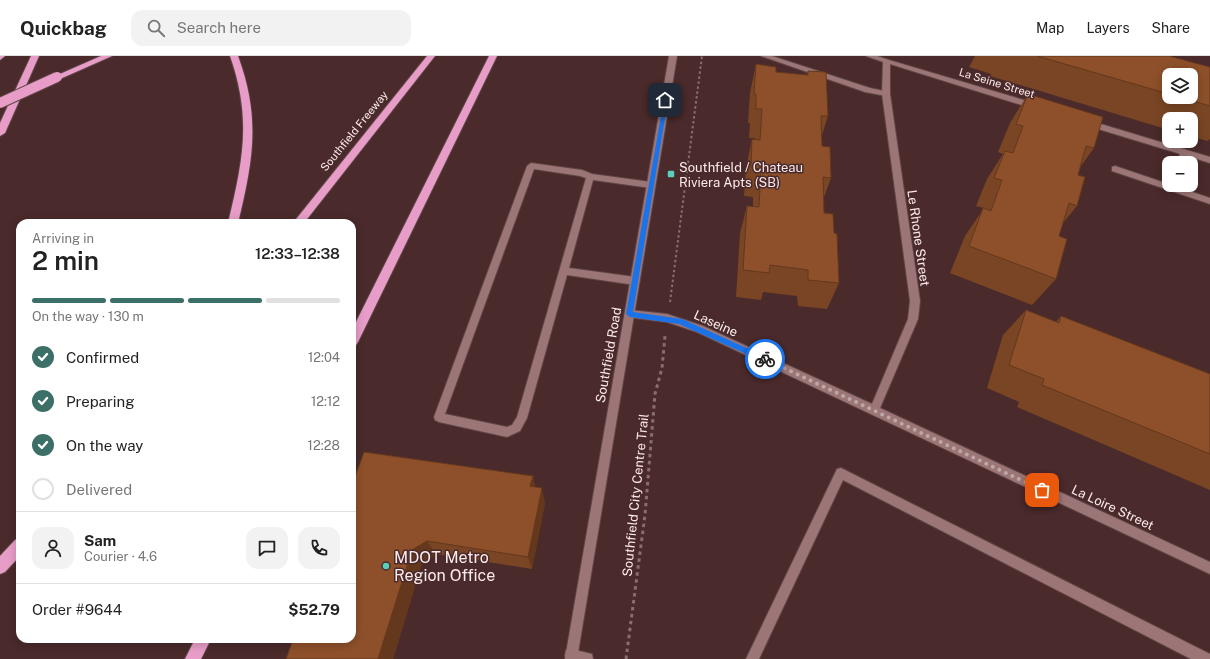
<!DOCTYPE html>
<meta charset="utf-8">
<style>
:root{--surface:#fff;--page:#f2f2f2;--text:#222;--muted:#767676;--line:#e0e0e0;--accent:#3b6f68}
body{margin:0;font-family:"Public Sans",sans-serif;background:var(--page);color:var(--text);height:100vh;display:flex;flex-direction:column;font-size:15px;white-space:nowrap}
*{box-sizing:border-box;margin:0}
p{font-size:13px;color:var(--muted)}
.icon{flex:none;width:22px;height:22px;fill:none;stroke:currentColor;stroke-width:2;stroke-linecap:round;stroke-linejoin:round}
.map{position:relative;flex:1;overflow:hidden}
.side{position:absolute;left:16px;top:163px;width:340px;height:424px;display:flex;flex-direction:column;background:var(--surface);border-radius:12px;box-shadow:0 2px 10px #0003}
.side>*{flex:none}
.fabs{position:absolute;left:1162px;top:12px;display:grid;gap:8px}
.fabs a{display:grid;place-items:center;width:36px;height:36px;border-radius:8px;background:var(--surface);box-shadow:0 2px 10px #0003;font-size:20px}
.pin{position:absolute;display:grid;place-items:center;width:34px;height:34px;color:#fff;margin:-17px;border-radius:8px;box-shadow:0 2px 6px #0006}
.courier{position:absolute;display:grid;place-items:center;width:40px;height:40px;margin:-20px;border:3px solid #1a73e8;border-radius:50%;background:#fff;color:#222;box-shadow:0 1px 5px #0007}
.overview em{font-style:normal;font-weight:600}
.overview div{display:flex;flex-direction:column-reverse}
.overview{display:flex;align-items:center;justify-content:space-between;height:68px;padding:0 16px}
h1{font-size:26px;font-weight:600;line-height:30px}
.bar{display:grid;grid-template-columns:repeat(4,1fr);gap:6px 4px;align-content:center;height:48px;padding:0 16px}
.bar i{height:5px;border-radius:3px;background:var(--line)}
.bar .selected{background:var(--accent)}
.bar p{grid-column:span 4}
.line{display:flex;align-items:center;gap:10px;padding:0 16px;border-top:1px solid var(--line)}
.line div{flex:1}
.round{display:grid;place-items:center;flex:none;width:42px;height:42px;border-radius:12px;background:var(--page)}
ol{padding:0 16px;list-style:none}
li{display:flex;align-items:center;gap:12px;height:44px}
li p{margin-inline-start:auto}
li .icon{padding:4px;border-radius:50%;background:var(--accent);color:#fff;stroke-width:4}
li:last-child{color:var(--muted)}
li i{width:22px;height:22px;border:2px solid var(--line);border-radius:50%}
header{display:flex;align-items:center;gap:24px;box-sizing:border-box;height:56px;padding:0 20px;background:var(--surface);border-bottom:1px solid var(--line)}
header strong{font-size:19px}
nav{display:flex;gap:22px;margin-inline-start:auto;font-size:14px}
.search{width:280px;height:36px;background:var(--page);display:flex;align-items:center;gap:10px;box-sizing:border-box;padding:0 14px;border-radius:12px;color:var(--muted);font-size:15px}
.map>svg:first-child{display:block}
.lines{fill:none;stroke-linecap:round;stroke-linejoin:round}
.service-casing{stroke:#604648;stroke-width:2}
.minor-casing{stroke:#604648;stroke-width:2}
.secondary-casing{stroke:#604648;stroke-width:2}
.motorway-casing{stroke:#604648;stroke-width:2}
.path-far1{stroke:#896e6f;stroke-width:2;stroke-dasharray:2.5 2.5;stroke-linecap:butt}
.path{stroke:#896e6f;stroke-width:3;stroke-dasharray:3.5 3.5;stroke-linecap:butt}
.service{fill:#9c7677;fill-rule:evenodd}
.minor{fill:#9c7677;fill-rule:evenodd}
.secondary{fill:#9c7677;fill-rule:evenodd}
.motorway{fill:#e79dc7;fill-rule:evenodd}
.motorway-bridge-casing{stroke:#604648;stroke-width:12;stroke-linecap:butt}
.motorway-bridge{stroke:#e79dc7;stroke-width:10}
.wall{fill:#794524;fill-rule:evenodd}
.shaded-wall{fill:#63381d}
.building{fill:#8d502a;stroke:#63381d}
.route{fill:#1a73e8}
.done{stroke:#bea7a8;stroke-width:4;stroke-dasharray:0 7.2}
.poi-dot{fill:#5acebd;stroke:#4a2a2b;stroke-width:1.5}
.labels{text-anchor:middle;stroke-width:3;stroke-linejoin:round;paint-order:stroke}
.far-street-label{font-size:11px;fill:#fdebeb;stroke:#4a2a2b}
.poi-label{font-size:13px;fill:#fdebeb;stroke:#4a2a2b;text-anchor:start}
.street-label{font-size:13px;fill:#fdebeb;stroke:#4a2a2b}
.near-poi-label{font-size:16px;fill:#fdebeb;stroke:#4a2a2b;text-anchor:start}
</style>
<header>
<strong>Quickbag</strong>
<div class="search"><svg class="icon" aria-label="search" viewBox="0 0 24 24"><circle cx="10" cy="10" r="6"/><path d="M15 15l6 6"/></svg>Search here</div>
<nav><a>Map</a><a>Layers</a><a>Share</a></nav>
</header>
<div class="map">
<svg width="1210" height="603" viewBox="0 0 1210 603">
<rect width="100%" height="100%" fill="#4a2a2b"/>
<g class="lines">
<g class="service-casing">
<g id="service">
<polygon points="761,0 772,0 870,32 889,36 890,38 886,40 865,36"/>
<polygon points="1184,93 1188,96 1186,107 1178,107 1180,96"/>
<path d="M531 107 582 114 592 118 651 126 655 129 651 132 593 124 569 212 635 221 640 225 635 229 567 219 527 362 520 375 507 381 439 366 435 364 434 361 527 110ZM534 113 580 120 586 122 517 361 512 369 507 371 445 358Z"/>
<polygon points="1115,110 1210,142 1210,148 1112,115 1112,111"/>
<polygon points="841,412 1210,598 1210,603 1191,603 843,424 759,603 746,603 837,413"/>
<polygon points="571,593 592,598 593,603 566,603 565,599 566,594"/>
</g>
</g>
<g class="minor-casing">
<g id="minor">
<polygon points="866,0 877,0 889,4 1037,48 1038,50 1034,52 1031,52 890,8 890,38 920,245 918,263 880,352 1210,506 1210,518 697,276 667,266 627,261 625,258 627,255 630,254 667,258 703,270 872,348 908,263 910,245 882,38 883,6"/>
<polygon points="1085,65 1091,65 1210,101 1210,107 1085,69"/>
</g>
</g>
<g class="secondary-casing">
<polygon id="secondary" points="669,0 677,0 577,603 565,603"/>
</g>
<g class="motorway-casing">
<g id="motorway">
<polygon points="0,0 5,0 0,4"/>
<polygon points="31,0 39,0 5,77 0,80 0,67"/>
<polygon points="101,0 112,0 60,23 57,24 53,21"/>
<path d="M230 0H238C261 62 253 105 238 167H228C243 105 252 62 230 0Z"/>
<polygon points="427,0 435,0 304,167 293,167"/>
<polygon points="489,0 497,0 358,286 356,289 352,291 352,274"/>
<polygon points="20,482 20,500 5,516 0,518 0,500 15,484"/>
<polygon points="195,583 211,583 201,603 185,603"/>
</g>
</g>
<polyline class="path-far1" points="670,246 702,0"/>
<polyline class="path" points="626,603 645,459 655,338 662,312 665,280"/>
<use href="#service" class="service"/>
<use href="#minor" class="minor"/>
<use href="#secondary" class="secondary"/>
<use href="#motorway" class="motorway"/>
<g class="motorway-bridge-casing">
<polyline id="motorway-bridge" points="0,47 57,21"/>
</g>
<use href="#motorway-bridge" class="motorway-bridge"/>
</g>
<g class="wall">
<path d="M975 0H1169L1210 11V83L1207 85 1191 80V63H1169V74L990 20 991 18 969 11ZM1169 19 1191 41H1169Z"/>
<polygon points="756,8 776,16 807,19 808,15 828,60 822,79 822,90 831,122 824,141 824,157 834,177 839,227 827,253 798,250 797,240 763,236 761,244 736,241 740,177 747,150 753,150 753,141 744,140 746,112 752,83 755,84 755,82 749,82 750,67 748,67 750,37"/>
<polygon points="1028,38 1094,92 1081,110 1078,119 1077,150 1063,167 1059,180 1056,223 1032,249 950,217 965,180 984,152 976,150 987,123 1003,98 998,96 1010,67"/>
<polygon points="1026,254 1056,266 1061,260 1210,318 1210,434 1017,351 1019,346 987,332 1003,279"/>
<polygon points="364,396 533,420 535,431 545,447 532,513 436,498 422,507 393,603 286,603"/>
</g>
<g class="shaded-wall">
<polygon points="533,420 536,436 530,430"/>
<polygon points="542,432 545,447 532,513 528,501"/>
<polygon points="427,485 436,498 422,507 393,603 378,603 412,494"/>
</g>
<g class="building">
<polygon points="1037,0 1169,0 1210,11 1210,50 1180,41 1191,41 1191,19 1169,19 1169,38"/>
<polygon points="756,8 776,11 776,16 808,19 808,15 826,16 828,60 821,60 822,90 830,91 831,122 823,121 824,157 833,158 834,177 837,178 839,227 808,224 808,214 770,209 769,217 743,214 747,150 759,151 761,113 751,112 752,83 760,84 762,53 756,53 756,38 754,38"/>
<polygon points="1028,38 1103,61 1094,92 1086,90 1078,119 1085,121 1077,150 1069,147 1059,180 1067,183 1056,223 969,190 983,152 991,155 1002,124 994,122 1005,95 1013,97 1023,70 1016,68"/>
<polygon points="1026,254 1059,267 1061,260 1210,318 1210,398 1042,329 1044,323 1009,309"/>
<polygon points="364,396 533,420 530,430 542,432 528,501 427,485 412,494 378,603 286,603 293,583 352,583 352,429"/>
</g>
<polygon class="route" points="664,43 668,44 633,256 682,263 767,301 767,305 762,305 679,268 630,261 626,258"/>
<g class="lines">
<polyline class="done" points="765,303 1042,434"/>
</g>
<g class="poi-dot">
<rect x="667" y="114" width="8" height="8" rx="2"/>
<circle cx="386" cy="510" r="4"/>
</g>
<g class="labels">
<g class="far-street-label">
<text transform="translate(997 27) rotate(17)" y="4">La Seine Street</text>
<text transform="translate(354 75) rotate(-51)" y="4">Southfield Freeway</text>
</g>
<g class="poi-label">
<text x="679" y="116">Southfield / Chateau<tspan x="679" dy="15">Riviera Apts (SB)</tspan></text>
</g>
<g class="street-label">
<text transform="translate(919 182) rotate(82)" y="5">Le Rhone Street</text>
<text transform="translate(716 267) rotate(24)" y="5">Laseine</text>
<text transform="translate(608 299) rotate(-80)" y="5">Southfield Road</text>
<text transform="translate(635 439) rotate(-84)" y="5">Southfield City Centre Trail</text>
<text transform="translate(1113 451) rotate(25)" y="5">La Loire Street</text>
</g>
<g class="near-poi-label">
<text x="394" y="507">MDOT Metro<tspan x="394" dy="18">Region Office</tspan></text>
</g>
</g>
</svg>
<div class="fabs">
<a><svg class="icon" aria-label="layers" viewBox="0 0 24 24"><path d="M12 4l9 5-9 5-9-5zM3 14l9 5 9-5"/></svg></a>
<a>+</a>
<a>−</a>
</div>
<div class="pin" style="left:1042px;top:434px;background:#ea580c"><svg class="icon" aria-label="bag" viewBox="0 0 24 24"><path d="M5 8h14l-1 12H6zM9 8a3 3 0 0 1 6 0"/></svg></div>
<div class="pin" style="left:665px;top:44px;background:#1f2937"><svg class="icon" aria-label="home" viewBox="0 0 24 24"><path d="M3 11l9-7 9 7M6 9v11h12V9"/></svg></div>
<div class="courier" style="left:765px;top:303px"><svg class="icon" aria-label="bike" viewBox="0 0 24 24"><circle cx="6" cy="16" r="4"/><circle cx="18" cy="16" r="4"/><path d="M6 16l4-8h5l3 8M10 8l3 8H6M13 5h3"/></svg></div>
<section class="side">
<div class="overview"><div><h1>2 min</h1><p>Arriving in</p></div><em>12:33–12:38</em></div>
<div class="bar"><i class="selected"></i><i class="selected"></i><i class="selected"></i><i></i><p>On the way · 130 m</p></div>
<ol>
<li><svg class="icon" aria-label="check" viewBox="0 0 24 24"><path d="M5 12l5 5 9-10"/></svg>Confirmed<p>12:04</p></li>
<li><svg class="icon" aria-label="check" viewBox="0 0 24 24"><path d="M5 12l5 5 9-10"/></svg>Preparing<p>12:12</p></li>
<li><svg class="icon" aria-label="check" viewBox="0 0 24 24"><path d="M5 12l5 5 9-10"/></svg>On the way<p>12:28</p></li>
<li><i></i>Delivered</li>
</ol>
<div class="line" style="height:72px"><a class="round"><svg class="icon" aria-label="person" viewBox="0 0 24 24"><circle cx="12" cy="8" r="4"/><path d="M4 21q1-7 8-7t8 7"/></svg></a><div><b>Sam</b><p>Courier · 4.6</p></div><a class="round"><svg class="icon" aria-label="chat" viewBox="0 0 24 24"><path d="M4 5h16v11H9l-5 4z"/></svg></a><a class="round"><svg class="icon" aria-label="phone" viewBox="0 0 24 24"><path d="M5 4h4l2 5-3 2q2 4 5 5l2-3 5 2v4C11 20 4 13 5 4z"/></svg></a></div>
<div class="line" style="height:52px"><div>Order #9644</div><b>$52.79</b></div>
</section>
</div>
